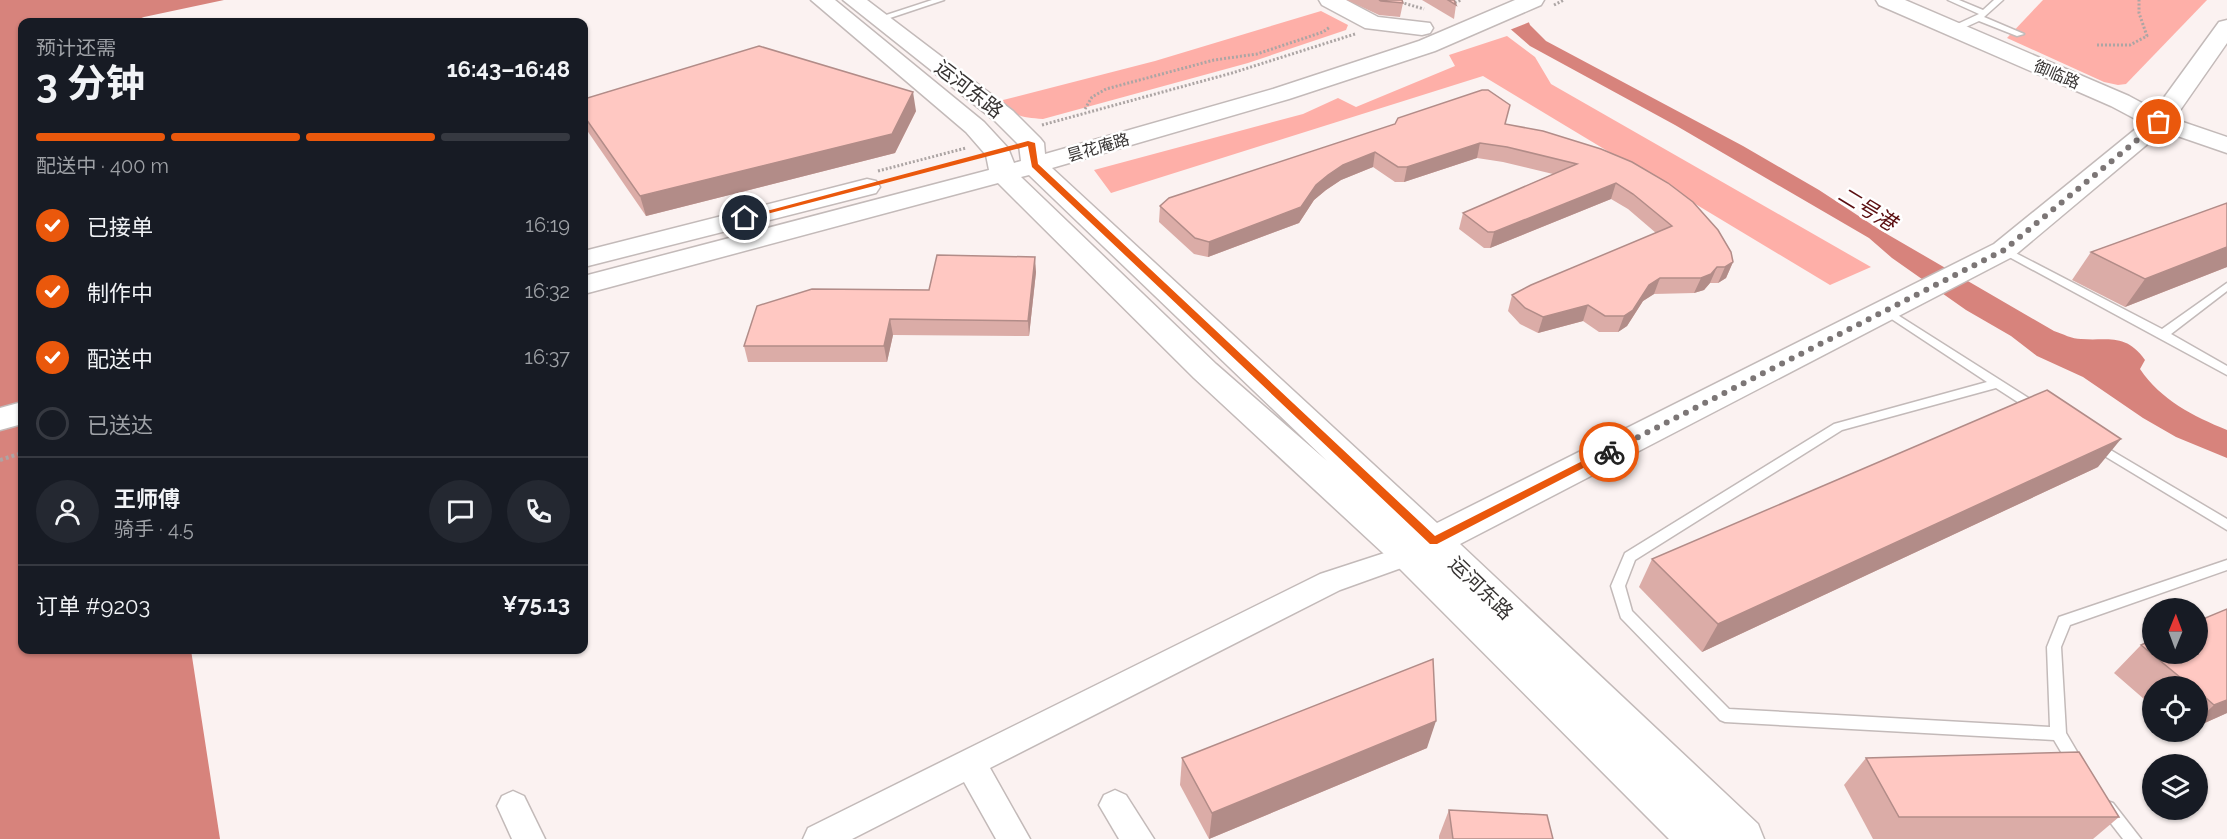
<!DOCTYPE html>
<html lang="zh">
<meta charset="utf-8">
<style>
:root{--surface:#171b24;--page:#242831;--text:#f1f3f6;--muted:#9ea1a6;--line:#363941;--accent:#ea580c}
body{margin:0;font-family:Raleway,"Noto Sans SC",sans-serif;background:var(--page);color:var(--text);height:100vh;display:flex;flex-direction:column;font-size:22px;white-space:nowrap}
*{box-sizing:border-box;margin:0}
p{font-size:20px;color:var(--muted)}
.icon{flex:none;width:33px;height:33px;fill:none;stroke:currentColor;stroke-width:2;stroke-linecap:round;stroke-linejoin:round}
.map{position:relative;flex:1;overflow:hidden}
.details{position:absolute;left:18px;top:18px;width:570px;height:636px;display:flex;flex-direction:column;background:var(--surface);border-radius:12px;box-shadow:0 2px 4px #0004}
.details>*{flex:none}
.needle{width:39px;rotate:1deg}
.tools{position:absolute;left:2142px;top:598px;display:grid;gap:12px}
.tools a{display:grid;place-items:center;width:66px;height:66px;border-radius:50%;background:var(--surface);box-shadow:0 2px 4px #0004;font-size:30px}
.pin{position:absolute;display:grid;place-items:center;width:51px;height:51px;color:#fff;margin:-26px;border:3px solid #fff;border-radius:50%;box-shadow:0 2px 6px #0007}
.courier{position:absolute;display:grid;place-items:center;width:60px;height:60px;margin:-30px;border:4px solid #ea580c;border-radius:50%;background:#fff;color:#222;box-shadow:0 2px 8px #0007}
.overview em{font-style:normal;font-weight:700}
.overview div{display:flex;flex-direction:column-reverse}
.overview{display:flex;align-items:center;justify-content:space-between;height:102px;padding:0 18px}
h1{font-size:39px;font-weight:700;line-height:45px}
.bar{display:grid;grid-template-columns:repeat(4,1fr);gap:9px 6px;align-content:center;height:72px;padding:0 18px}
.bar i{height:8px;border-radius:4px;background:var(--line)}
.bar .active{background:var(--accent)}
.bar p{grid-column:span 4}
.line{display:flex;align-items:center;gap:15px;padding:0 18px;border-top:2px solid var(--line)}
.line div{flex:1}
.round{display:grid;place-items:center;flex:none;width:63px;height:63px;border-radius:32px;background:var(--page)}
ol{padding:0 18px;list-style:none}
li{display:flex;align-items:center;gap:18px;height:66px}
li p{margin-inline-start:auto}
li .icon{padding:6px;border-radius:50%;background:var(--accent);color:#fff;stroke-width:4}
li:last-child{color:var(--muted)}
li i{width:33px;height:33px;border:3px solid var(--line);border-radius:50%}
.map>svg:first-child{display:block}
.green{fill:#feafa8}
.water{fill:#d7837c}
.pier{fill:#fbf2f1}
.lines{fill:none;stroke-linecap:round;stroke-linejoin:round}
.lane-casing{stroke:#c3bab9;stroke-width:3}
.street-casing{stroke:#c3bab9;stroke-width:3}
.secondary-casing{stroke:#c3bab9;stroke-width:3}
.path-far1{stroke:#aca5a4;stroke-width:3;stroke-dasharray:2 2;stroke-linecap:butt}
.path{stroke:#aca5a4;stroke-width:4;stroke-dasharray:3 3;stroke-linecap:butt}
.lane{fill:#fff;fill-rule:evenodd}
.street{fill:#fff;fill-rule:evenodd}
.secondary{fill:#fff;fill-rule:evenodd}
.wall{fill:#dbaca7}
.shaded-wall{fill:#b28c88}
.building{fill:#ffc8c2;stroke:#b28c88;stroke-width:1.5}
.route{fill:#ea580c}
.done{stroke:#7c7676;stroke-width:6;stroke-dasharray:0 10.8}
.labels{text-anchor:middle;stroke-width:5;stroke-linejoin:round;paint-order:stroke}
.far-street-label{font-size:16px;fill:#373433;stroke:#fff}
.street-label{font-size:20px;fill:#373433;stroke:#fff}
.water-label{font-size:21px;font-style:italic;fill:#5b0f11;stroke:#fff}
</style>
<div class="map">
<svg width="2227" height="839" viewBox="0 0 2227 839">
<rect width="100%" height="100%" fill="#fbf2f1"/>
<g class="green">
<polygon points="2043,0 2207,0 2126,84 2118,85 2104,82 2007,38"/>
<path d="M1321 11 1348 25 1346 30 1248 63 1043 119C1023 118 1013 116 999 101L1155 61Z"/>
<polygon points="1507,36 1535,57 1551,84 1871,267 1830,285 1483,76 1111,193 1094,170 1303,114 1338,98 1356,107 1455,66 1449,55"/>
</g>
<g class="water">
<polygon points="0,0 224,0 144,17 131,22 22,22 22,650 191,650 220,839 0,839"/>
<path d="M1477 0H1520L1530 25 1546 41 1743 146 1819 190 1880 230 2054 331C2063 334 2072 339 2081 339 2108 341 2126 333 2145 360L2140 369C2161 400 2193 416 2227 430V458L2176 437 2143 418 2083 377 2037 356 2011 336 1966 310 1892 258 1869 238 1675 125 1530 46Z"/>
</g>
<polygon class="pier" points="1474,0 1523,0 1532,21 1507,31"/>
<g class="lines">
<g class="lane-casing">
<g id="lane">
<polygon points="932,0 944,0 881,21 874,19"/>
<polygon points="1948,0 1959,0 1983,10 1994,0 2003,0 1984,17 2024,34 2017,36 1979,21 1957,31 1951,31 1951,27 1979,14"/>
<polygon points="2004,247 2162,329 2227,283 2227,291 2171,334 2227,366 2227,375 2000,252 1999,250"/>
<polygon points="1885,307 2038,404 2040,407 2038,410 2030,410 1996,388 1842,430 1635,560 1625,586 1632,611 1729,709 2050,727 2047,647 2059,617 2227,560 2227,570 2070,625 2061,647 2066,733 2086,767 2083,772 2078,774 2073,772 2054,740 1725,722 1720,720 1621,618 1611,586 1625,553 1834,424 1987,382 1881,312 1880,310"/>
<polygon points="2097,442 2227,519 2227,530 2093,449 2091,446"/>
<polygon points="2107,801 2113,803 2141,839 2123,839 2099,808 2101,803"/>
</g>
</g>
<g class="street-casing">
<g id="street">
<polygon points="1409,545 1418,548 1422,555 1418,562 1340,590 990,768 1030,839 996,839 964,782 852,839 803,839 808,828 1320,574"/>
<polygon points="1115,790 1126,795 1154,839 1119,839 1099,805 1104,795"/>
<polygon points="513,791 524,796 545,839 512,839 497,806 502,796"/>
</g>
</g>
<g class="secondary-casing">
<g id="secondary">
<path d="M811 0H835L984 122 1008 148 1014 163 1021 161 1019 145 995 121 843 0H867L1013 111 1040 138 1044 143 1045 154 1273 89 1419 41 1515 0H1544L1541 5 1435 51 1289 99 1052 168 1437 523 1994 244 2143 123 2111 106 1879 5 1876 0H1905L2129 96 2155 110 2219 22 2227 20V43L2174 119 2227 137V153L2163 131 2014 256 1460 544 1758 824 1764 839H1669L1396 565 1194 378 998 183 584 294V276L989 170 986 155 966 132ZM1029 175 1327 461 1216 364 1021 177Z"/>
<polygon points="1319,0 1346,0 1378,17 1430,23 1433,28 1430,33 1422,35 1365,28 1322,5"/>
<polygon points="867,179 876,181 880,187 876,193 584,267 584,251"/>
<polygon points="22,402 22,424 0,430 0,408"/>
</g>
</g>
<g class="path-far1">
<polyline points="1393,0 1424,9"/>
<polyline points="1451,4 1461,0"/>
<polyline points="1554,5 1564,0"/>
<polyline points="2097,45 2130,45 2147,36 2139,13 2139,0"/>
<polyline points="1085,109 1092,97 1106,89 1214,60 1257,54 1323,32 1330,27"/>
<polyline points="1042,125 1232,73 1355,34"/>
<polyline points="878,171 966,148"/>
</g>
<polyline class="path" points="0,460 22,453"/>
<use href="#lane" class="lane"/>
<use href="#street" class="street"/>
<use href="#secondary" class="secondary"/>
</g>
<g class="wall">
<polygon points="1347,0 1402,0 1403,3 1400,17 1379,15"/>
<polygon points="1422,0 1454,0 1456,5 1454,19"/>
<polygon points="584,99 916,111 895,153 646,216 584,126"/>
<polygon points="1395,124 1505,124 1543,131 1733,262 1726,278 1718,283 1710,283 1704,290 1694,293 1654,294 1643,301 1627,326 1618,332 1599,332 1583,321 1538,333 1520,324 1508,311 1512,295 1656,233 1628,209 1611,199 1490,248 1484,248 1459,229 1463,213 1553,174 1503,162 1477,158 1404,182 1395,182 1373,167 1341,180 1326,190 1314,200 1299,223 1208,257 1194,254 1159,222 1160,206"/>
<polygon points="2227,203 2227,267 2125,307 2072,280 2091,252"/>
<polygon points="1036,272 1029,336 893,335 887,362 748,362 744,346 929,290"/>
<polygon points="2098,467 1702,652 1639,587 1652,559"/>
<polygon points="2227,609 2227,713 2198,726 2198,687 2152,687 2152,706 2114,673 2141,645"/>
<polygon points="1427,748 1209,839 1180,785 1182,758"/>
<polygon points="1866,758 2119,817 2093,839 1873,839 1844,785"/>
<polygon points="1449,810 1553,839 1439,839 1439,836"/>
</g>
<g class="shaded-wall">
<polygon points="913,92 916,111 895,153 646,216 640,196"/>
<polygon points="1480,143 1477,158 1404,182 1407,167"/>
<polygon points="1375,152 1373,167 1341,180 1326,190 1314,200 1299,223 1208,257 1209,242 1316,185 1328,175 1343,165"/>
<polygon points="1616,183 1611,199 1490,248 1494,232"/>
<polygon points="2227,247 2227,267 2125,307 2145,279"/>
<polygon points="1035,257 1036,272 1029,336 1028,321"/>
<polygon points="1733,262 1726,278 1718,283 1725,267"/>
<polygon points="1717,267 1710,283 1704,290 1694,293 1701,278"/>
<polygon points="1660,278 1654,294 1643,301 1627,326 1618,332 1624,316 1649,285"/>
<polygon points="1588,305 1583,321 1538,333 1543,317"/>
<polygon points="890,319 893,335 887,362 884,346"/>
<polygon points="2121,439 2098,467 1702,652 1718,624"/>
<polygon points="2227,700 2227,713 2198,726 2198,720 2214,705"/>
<polygon points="1436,721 1427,748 1209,839 1212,813"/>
</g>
<g class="building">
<polygon points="1379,0 1402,0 1403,3 1381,1"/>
<polygon points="1448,0 1454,0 1456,5"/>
<polygon points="759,46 913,92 892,134 640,196 584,116 584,99"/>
<polygon points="1482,90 1488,90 1510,105 1505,124 1543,131 1601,149 1632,162 1668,183 1693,202 1718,230 1731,252 1733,262 1725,267 1717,267 1711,274 1701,278 1660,278 1649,285 1633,310 1624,316 1605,316 1588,305 1543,317 1525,308 1512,295 1531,285 1672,226 1633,194 1616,183 1494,232 1488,232 1463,213 1577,164 1507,147 1480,143 1407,167 1398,167 1375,152 1343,165 1328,175 1316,185 1301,207 1209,242 1195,238 1160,206 1169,198 1395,124 1398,118"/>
<polygon points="2227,203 2227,247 2145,279 2091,252"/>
<polygon points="937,255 1035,257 1028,321 890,319 884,346 744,346 757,306 812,289 929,290"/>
<polygon points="2047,390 2121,439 1718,624 1652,559"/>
<polygon points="2227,609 2227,700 2214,705 2198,691 2198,687 2192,687 2141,645 2152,640 2152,654 2198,654 2198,621"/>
<polygon points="1433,659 1436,721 1212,813 1182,758"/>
<polygon points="2079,752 2119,817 1899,817 1866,758"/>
<polygon points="1449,810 1547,815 1553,839 1453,839"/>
</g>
<polygon class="route" points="1028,141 1035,143 1038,164 1435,536 1606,449 1609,448 1614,452 1437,544 1430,544 1032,167 1028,146 748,219 741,218"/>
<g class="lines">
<polyline class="done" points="1609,452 2004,250 2159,122"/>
</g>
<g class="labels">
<g class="far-street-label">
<text transform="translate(2057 74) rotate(23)" y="6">御临路</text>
<text transform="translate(1098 147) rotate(-16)" y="6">昙花庵路</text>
</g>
<g class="street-label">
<text transform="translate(969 89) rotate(38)" y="7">运河东路</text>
<text transform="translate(1481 588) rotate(44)" y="7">运河东路</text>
</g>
<g class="water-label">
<text transform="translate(1867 209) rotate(31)" y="7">二号港</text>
</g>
</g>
</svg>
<div class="tools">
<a><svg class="needle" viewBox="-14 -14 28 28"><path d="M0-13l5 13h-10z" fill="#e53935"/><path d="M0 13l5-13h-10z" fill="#9ea1a6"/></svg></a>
<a><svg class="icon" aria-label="locate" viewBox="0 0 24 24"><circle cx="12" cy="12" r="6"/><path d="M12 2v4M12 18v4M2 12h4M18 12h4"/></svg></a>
<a><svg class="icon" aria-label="layers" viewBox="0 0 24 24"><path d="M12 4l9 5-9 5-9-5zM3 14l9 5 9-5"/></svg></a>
</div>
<div class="pin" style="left:2159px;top:122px;background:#ea580c"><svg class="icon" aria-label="bag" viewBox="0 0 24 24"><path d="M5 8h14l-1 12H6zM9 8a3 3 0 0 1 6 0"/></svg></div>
<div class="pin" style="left:745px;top:218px;background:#1f2937"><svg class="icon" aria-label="home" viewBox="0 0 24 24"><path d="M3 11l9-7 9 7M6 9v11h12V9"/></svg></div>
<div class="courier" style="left:1609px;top:452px"><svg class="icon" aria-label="bike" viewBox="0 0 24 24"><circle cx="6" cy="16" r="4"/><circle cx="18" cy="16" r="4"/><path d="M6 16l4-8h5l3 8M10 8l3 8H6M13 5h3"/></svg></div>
<section class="details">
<div class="overview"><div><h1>3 分钟</h1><p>预计还需</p></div><em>16:43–16:48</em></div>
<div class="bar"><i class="active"></i><i class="active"></i><i class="active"></i><i></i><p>配送中 · 400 m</p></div>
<ol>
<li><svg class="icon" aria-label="check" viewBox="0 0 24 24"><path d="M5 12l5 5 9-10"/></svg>已接单<p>16:19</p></li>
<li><svg class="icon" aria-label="check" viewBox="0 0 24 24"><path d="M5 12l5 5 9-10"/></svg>制作中<p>16:32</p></li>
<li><svg class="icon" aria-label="check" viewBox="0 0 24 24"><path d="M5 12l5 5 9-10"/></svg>配送中<p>16:37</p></li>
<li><i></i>已送达</li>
</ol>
<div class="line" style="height:108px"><a class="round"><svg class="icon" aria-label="person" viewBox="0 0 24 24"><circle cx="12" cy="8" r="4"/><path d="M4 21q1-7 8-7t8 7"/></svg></a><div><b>王师傅</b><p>骑手 · 4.5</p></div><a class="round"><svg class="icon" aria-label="chat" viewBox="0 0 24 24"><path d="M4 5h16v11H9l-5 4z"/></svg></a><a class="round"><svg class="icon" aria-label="phone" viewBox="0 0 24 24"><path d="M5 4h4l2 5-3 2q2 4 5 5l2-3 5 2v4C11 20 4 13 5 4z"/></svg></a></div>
<div class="line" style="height:78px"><div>订单 #9203</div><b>¥75.13</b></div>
</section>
</div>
